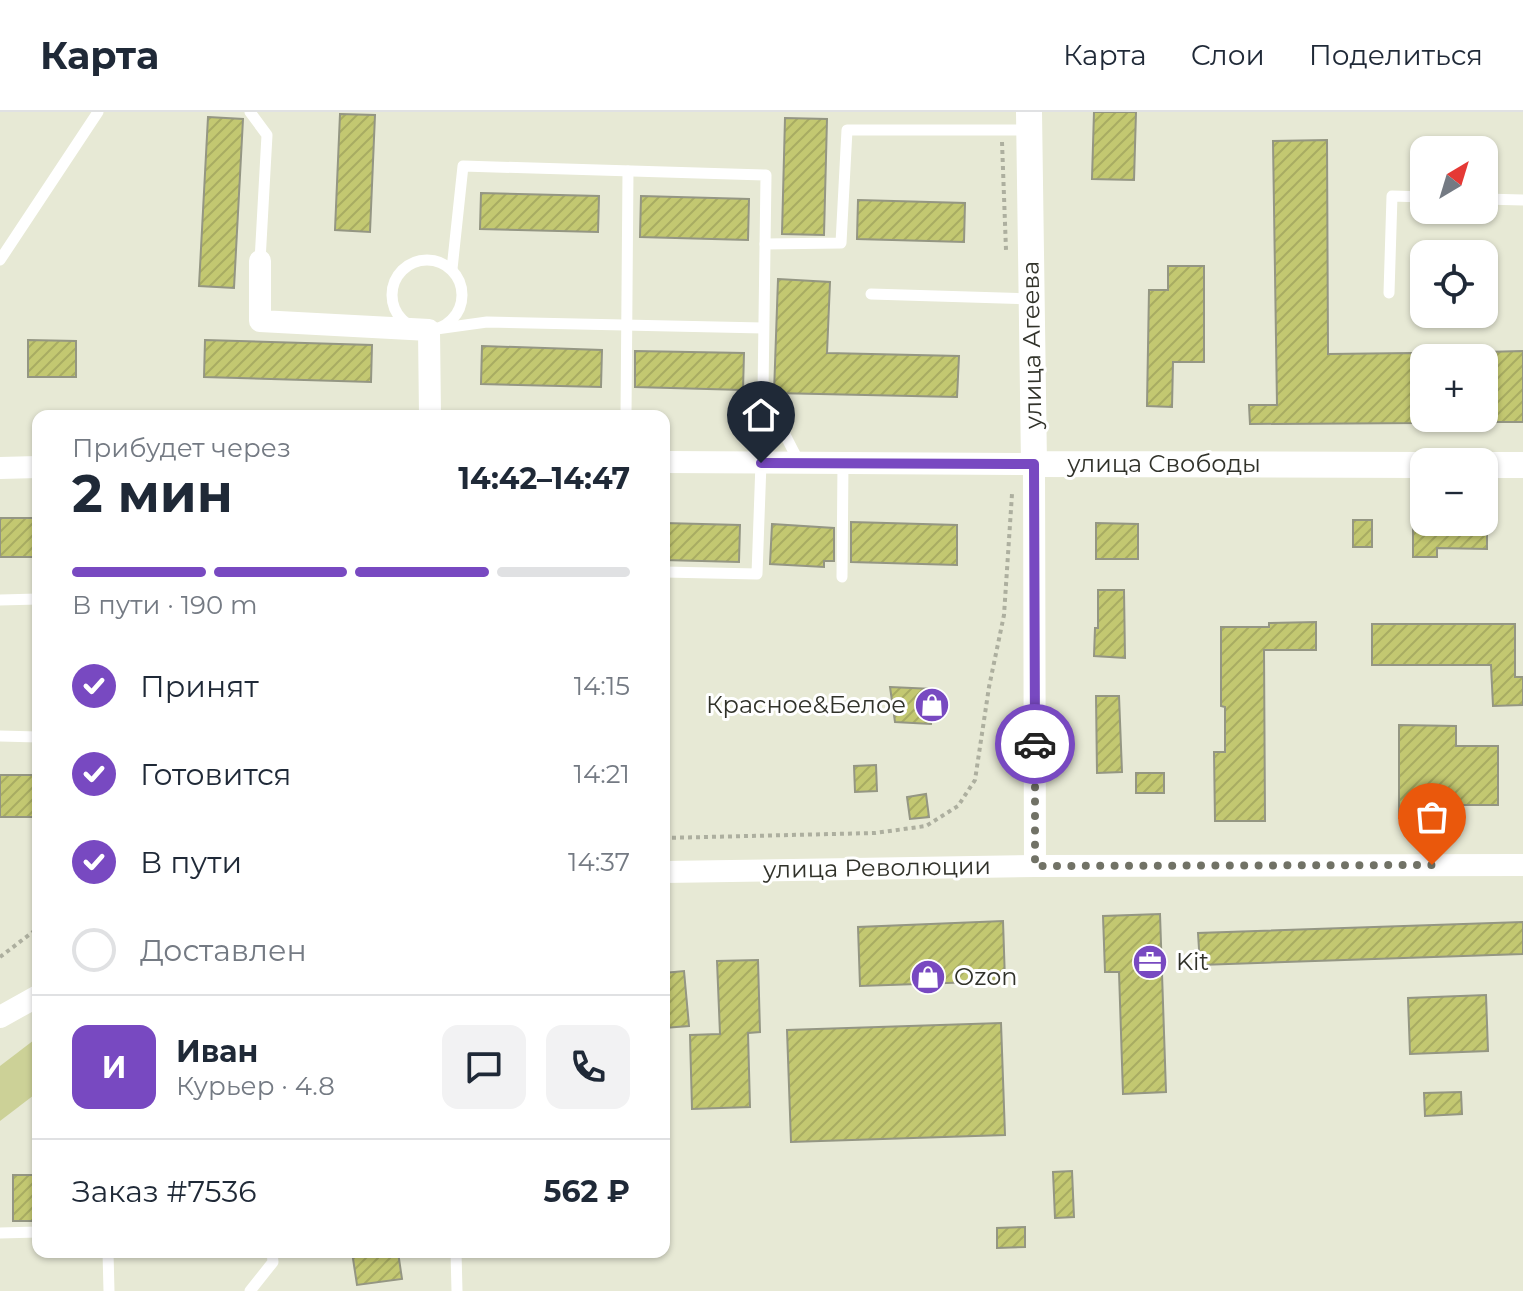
<!DOCTYPE html>
<html lang="ru">
<meta charset="utf-8">
<style>
:root{--surface:#fff;--page:#f2f2f3;--text:#1f2937;--muted:#747a83;--line:#e0e1e3;--accent:#7849c1}
body{margin:0;font-family:Montserrat,sans-serif;background:var(--page);color:var(--text);height:100vh;display:flex;flex-direction:column;font-size:30px;white-space:nowrap}
*{box-sizing:border-box;margin:0}
p{font-size:26px;color:var(--muted)}
.icon{flex:none;width:44px;height:44px;fill:none;stroke:currentColor;stroke-width:2;stroke-linecap:round;stroke-linejoin:round}
.map{position:relative;flex:1;overflow:hidden}
.sheet{position:absolute;left:32px;top:298px;width:638px;height:848px;display:flex;flex-direction:column;background:var(--surface);border-radius:16px;box-shadow:0 2px 6px #0004}
.sheet>*{flex:none}
.needle{width:52px;rotate:38deg}
.controls{position:absolute;left:1410px;top:24px;display:grid;gap:16px}
.controls a{display:grid;place-items:center;width:88px;height:88px;border-radius:16px;background:var(--surface);box-shadow:0 2px 6px #0004;font-size:40px}
.pin{position:absolute;display:grid;place-items:center;width:68px;height:68px;color:#fff;margin:-82px -34px;border-radius:50% 50% 50% 0;rotate:-45deg;box-shadow:0 0 8px #0007}
.pin .icon{rotate:45deg}
.courier{position:absolute;display:grid;place-items:center;width:80px;height:80px;margin:-40px;border:6px solid #7849c1;border-radius:50%;background:#fff;color:#222;box-shadow:0 2px 10px #0007}
.headline em{font-style:normal;font-weight:700}
.headline div{display:flex;flex-direction:column-reverse}
.headline{display:flex;align-items:center;justify-content:space-between;height:136px;padding:0 40px}
h1{font-size:52px;font-weight:700;line-height:60px}
.bar{display:grid;grid-template-columns:repeat(4,1fr);gap:12px 8px;align-content:center;height:96px;padding:0 40px}
.bar i{height:10px;border-radius:6px;background:var(--line)}
.bar .current{background:var(--accent)}
.bar p{grid-column:span 4}
.line{display:flex;align-items:center;gap:20px;padding:0 40px;border-top:2px solid var(--line)}
.line div{flex:1}
.round{display:grid;place-items:center;flex:none;width:84px;height:84px;border-radius:16px;background:var(--page)}
ol{padding:0 40px;list-style:none}
li{display:flex;align-items:center;gap:24px;height:88px}
li p{margin-inline-start:auto}
li .icon{padding:8px;border-radius:50%;background:var(--accent);color:#fff;stroke-width:4}
li:last-child{color:var(--muted)}
li i{width:44px;height:44px;border:4px solid var(--line);border-radius:50%}
header{display:flex;align-items:center;gap:48px;box-sizing:border-box;height:112px;padding:0 40px;background:var(--surface);border-bottom:2px solid var(--line)}
header strong{font-size:38px}
nav{display:flex;gap:44px;margin-inline-start:auto;font-size:28px}
.map>svg:first-child{display:block}
.pitch{fill:#ccd197}
.building{fill:url(#building-hatch);stroke:#949683;stroke-width:2}
.lines{fill:none;stroke-linecap:round;stroke-linejoin:round}
.path{stroke:#adaf9f;stroke-width:4;stroke-dasharray:4 4;stroke-linecap:butt}
.service{stroke:#fff;stroke-width:11}
.minor{stroke:#fff;stroke-width:22}
.tertiary{stroke:#fff;stroke-width:26}
.done{stroke:#717266;stroke-width:8;stroke-dasharray:0 14.4}
.route{stroke:#7849c1;stroke-width:10}
.labels{text-anchor:middle;stroke-width:6;stroke-linejoin:round;paint-order:stroke}
.street-label{font-size:24px;fill:#31322a;stroke:#fff}
.poi-label{font-size:24px;fill:#31322a;stroke:#fff;text-anchor:start}
</style>
<header>
<strong>Карта</strong>
<nav><a>Карта</a><a>Слои</a><a>Поделиться</a></nav>
</header>
<div class="map">
<svg width="1523" height="1179" viewBox="0 0 1523 1179">
<defs>
<pattern id="building-hatch" width="6" height="6" patternUnits="userSpaceOnUse" patternTransform="scale(2)"><rect width="6" height="6" fill="#c3c871"/><path d="M-1 1l2-2M0 6l6-6M5 7l2-2" fill="none" stroke="#a8ac62"/></pattern>
</defs>
<rect width="100%" height="100%" fill="#e7e9d5"/>
<polygon class="pitch" points="38,925 38,980 0,1009 0,954"/>
<g class="building">
<polygon points="1094,0 1136,0 1134,68 1092,67"/>
<polygon points="340,2 375,3 370,120 335,118"/>
<polygon points="208,5 243,7 234,176 199,174"/>
<polygon points="785,6 827,7 824,123 782,122"/>
<polygon points="1327,28 1328,242 1412,241 1412,252 1424,252 1424,311 1250,312 1249,293 1277,293 1273,29"/>
<polygon points="481,81 599,84 598,120 480,117"/>
<polygon points="641,84 749,87 748,128 640,125"/>
<polygon points="858,88 965,91 964,130 857,127"/>
<polygon points="1168,154 1204,154 1204,250 1173,250 1172,295 1147,294 1149,178 1168,178"/>
<polygon points="778,167 830,170 827,241 959,244 957,285 774,281"/>
<polygon points="28,228 76,229 76,265 28,265"/>
<polygon points="205,228 372,233 371,270 204,265"/>
<polygon points="482,234 602,238 601,275 481,272"/>
<polygon points="635,239 744,241 743,278 635,275"/>
<polygon points="1523,239 1523,310 1484,310 1484,240"/>
<rect x="0" y="406" width="38" height="39"/>
<rect x="1353" y="408" width="19" height="27"/>
<polygon points="851,410 957,413 957,453 851,450"/>
<polygon points="1413,410 1487,410 1487,437 1437,436 1437,445 1413,445"/>
<polygon points="664,411 740,413 739,450 664,448"/>
<polygon points="1096,411 1138,412 1138,447 1096,447"/>
<polygon points="772,412 834,416 834,449 824,449 824,455 770,452"/>
<polygon points="1098,478 1124,478 1125,546 1094,544 1095,516 1098,516"/>
<polygon points="1316,510 1316,538 1264,538 1265,709 1215,709 1214,640 1225,640 1225,595 1221,594 1221,515 1269,515 1269,511"/>
<polygon points="1372,512 1515,512 1515,565 1523,565 1523,593 1493,594 1491,553 1372,553"/>
<polygon points="890,575 933,577 931,612 895,610"/>
<polygon points="1096,584 1119,584 1122,660 1097,661"/>
<polygon points="1399,613 1456,614 1456,634 1498,634 1498,693 1457,693 1457,706 1399,706"/>
<polygon points="876,653 877,679 855,680 854,654"/>
<rect x="1136" y="661" width="28" height="20"/>
<rect x="0" y="663" width="38" height="42"/>
<polygon points="926,682 929,705 910,707 907,685"/>
<polygon points="1160,802 1166,980 1123,982 1119,860 1105,860 1103,804"/>
<polygon points="1003,809 1005,869 860,874 858,815"/>
<polygon points="1523,810 1523,842 1200,853 1198,821"/>
<polygon points="758,848 760,920 748,921 750,995 692,997 690,923 720,922 717,849"/>
<polygon points="684,859 689,914 664,916 664,861"/>
<polygon points="1486,883 1488,939 1410,942 1408,886"/>
<polygon points="1001,911 1005,1023 791,1030 787,918"/>
<polygon points="1461,980 1462,1002 1425,1004 1424,981"/>
<polygon points="1072,1059 1074,1105 1055,1106 1053,1060"/>
<rect x="13" y="1063" width="25" height="46"/>
<polygon points="1025,1115 1025,1135 997,1136 997,1116"/>
<polygon points="352,1140 398,1140 402,1167 357,1173"/>
</g>
<g class="lines">
<g class="path">
<polyline points="1002,30 1006,138"/>
<polyline points="664,726 875,721 926,714 958,694 975,668 989,575 1004,503 1012,382"/>
<polyline points="0,845 38,816"/>
</g>
<g class="service">
<polyline points="250,0 267,23 260,149"/>
<polyline points="1484,87 1523,88"/>
<polyline points="765,132 841,131 847,18 1028,18"/>
<circle cx="427" cy="183" r="35"/>
<polyline points="0,148 98,0"/>
<polyline points="452,157 463,54 766,63 763,280 799,350"/>
<polyline points="1389,181 1392,84 1424,85"/>
<polyline points="871,182 1031,187"/>
<polyline points="429,218 487,210 763,216"/>
<polyline points="626,304 628,59"/>
<polyline points="664,460 757,462 761,351"/>
<polyline points="842,465 843,351"/>
<polyline points="0,488 38,487"/>
<polyline points="0,624 38,625"/>
<polyline points="0,1121 38,1120"/>
<polyline points="108,1140 109,1179"/>
<polyline points="456,1140 457,1179"/>
<polyline points="250,1179 273,1150 272,1140"/>
</g>
<g class="minor">
<polyline points="260,149 260,209 429,218 430,304"/>
<polyline points="664,350 1034,352 1035,754"/>
<polyline points="0,356 38,355"/>
<polyline points="664,760 1035,754 1523,753"/>
<polyline points="0,905 38,884"/>
</g>
<g class="tertiary">
<polyline points="1029,0 1034,352 1424,353"/>
<polyline points="1484,353 1523,353"/>
</g>
</g>
<g class="lines">
<polyline class="done" points="1035,632 1035,754 1432,753"/>
<polyline class="route" points="761,351 1034,352 1035,632"/>
</g>
<defs>
<g id="shop-disc" transform="scale(1.8)"><circle r="9.5" fill="#7849c1" stroke="#fff"/><path d="M-5-2.5h2.3a2.7 3.5 0 0 1 5.4 0H5L5.5 6h-11ZM-1.5-2.5h3a1.5 2.3 0 0 0-3 0Z" fill="#fff"/></g>
<g id="office-disc" transform="scale(1.8)"><circle r="9.5" fill="#7849c1" stroke="#fff"/><path d="M-6-3h4V-5.5h4V-3h4V5H-6ZM-1-4.5V-3h2v-1.5ZM-6 0V1H6V0Z" fill="#fff"/></g>
</defs>
<g fill-rule="evenodd">
<use href="#shop-disc" x="932" y="593"/>
<use href="#office-disc" x="1150" y="850"/>
<use href="#shop-disc" x="928" y="865"/>
</g>
<g class="labels">
<g class="street-label">
<text transform="translate(1032 233) rotate(-91)" y="8">улица Агеева</text>
<text x="1164" y="360">улица Свободы</text>
<text transform="translate(877 756) rotate(-1)" y="8">улица Революции</text>
</g>
<g class="poi-label">
<text x="906" y="601" text-anchor="end">Красное&amp;Белое</text>
<text x="1176" y="858">Kit</text>
<text x="954" y="873">Ozon</text>
</g>
</g>
</svg>
<div class="controls">
<a><svg class="needle" viewBox="-14 -14 28 28"><path d="M0-13l5 13h-10z" fill="#e53935"/><path d="M0 13l5-13h-10z" fill="#747a83"/></svg></a>
<a><svg class="icon" aria-label="locate" viewBox="0 0 24 24"><circle cx="12" cy="12" r="6"/><path d="M12 2v4M12 18v4M2 12h4M18 12h4"/></svg></a>
<a>+</a>
<a>−</a>
</div>
<div class="pin" style="left:1432px;top:753px;background:#ea580c"><svg class="icon" aria-label="bag" viewBox="0 0 24 24"><path d="M5 8h14l-1 12H6zM9 8a3 3 0 0 1 6 0"/></svg></div>
<div class="pin" style="left:761px;top:351px;background:#1f2937"><svg class="icon" aria-label="home" viewBox="0 0 24 24"><path d="M3 11l9-7 9 7M6 9v11h12V9"/></svg></div>
<div class="courier" style="left:1035px;top:632px"><svg class="icon" aria-label="car" viewBox="0 0 24 24"><path d="M5 17H2v-5l4-1 3-4h7l3 4 3 1v5h-3M9 17h6M6 11h13"/><circle cx="7" cy="17" r="2"/><circle cx="17" cy="17" r="2"/></svg></div>
<section class="sheet">
<div class="headline"><div><h1>2 мин</h1><p>Прибудет через</p></div><em>14:42–14:47</em></div>
<div class="bar"><i class="current"></i><i class="current"></i><i class="current"></i><i></i><p>В пути · 190 m</p></div>
<ol>
<li><svg class="icon" aria-label="check" viewBox="0 0 24 24"><path d="M5 12l5 5 9-10"/></svg>Принят<p>14:15</p></li>
<li><svg class="icon" aria-label="check" viewBox="0 0 24 24"><path d="M5 12l5 5 9-10"/></svg>Готовится<p>14:21</p></li>
<li><svg class="icon" aria-label="check" viewBox="0 0 24 24"><path d="M5 12l5 5 9-10"/></svg>В пути<p>14:37</p></li>
<li><i></i>Доставлен</li>
</ol>
<div class="line" style="height:144px"><b class="round" style="background:var(--accent);color:#fff">И</b><div><b>Иван</b><p>Курьер · 4.8</p></div><a class="round"><svg class="icon" aria-label="chat" viewBox="0 0 24 24"><path d="M4 5h16v11H9l-5 4z"/></svg></a><a class="round"><svg class="icon" aria-label="phone" viewBox="0 0 24 24"><path d="M5 4h4l2 5-3 2q2 4 5 5l2-3 5 2v4C11 20 4 13 5 4z"/></svg></a></div>
<div class="line" style="height:104px"><div>Заказ #7536</div><b>562 ₽</b></div>
</section>
</div>
